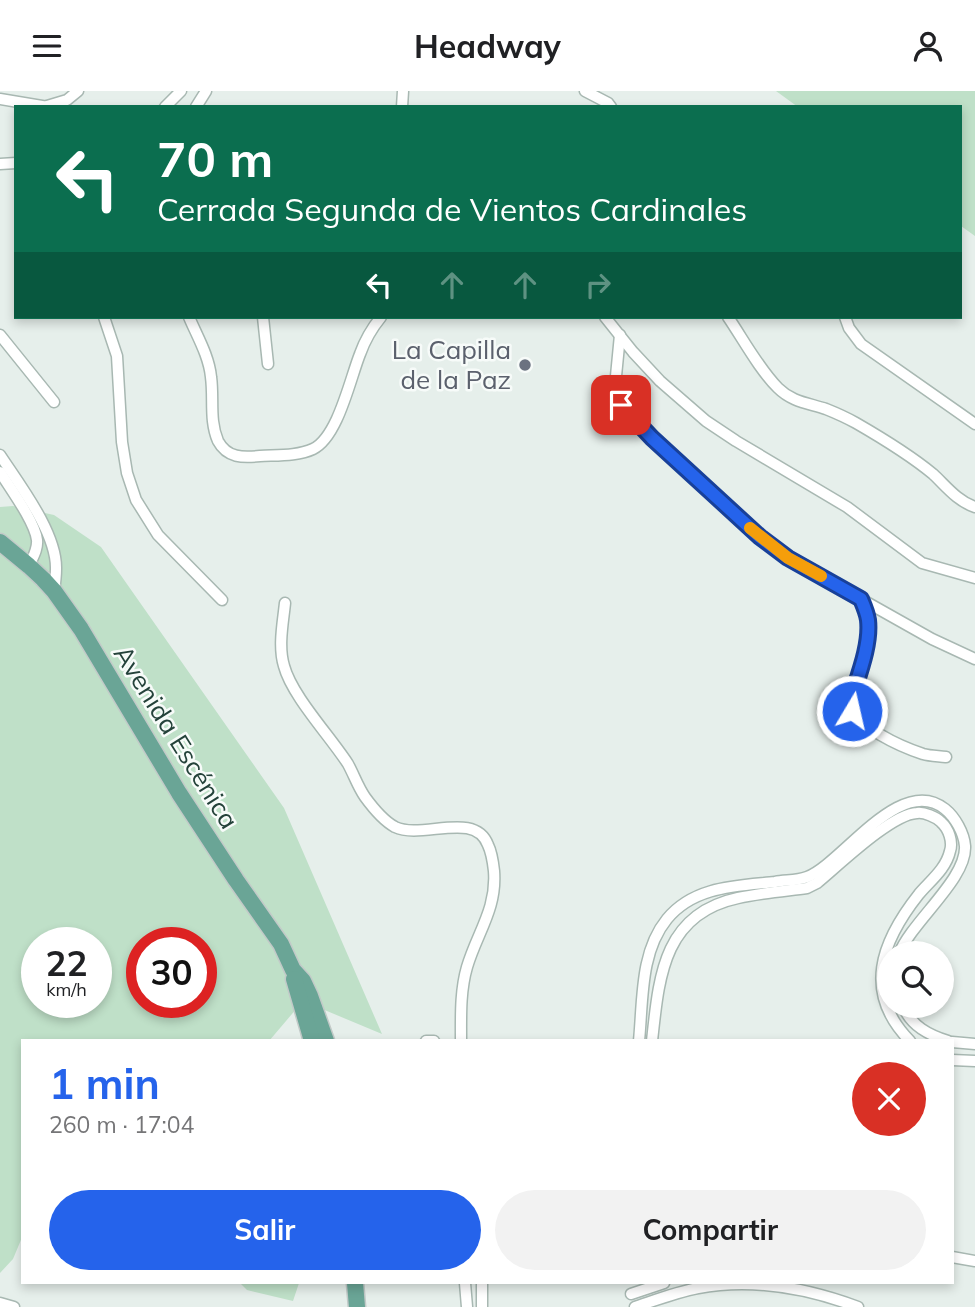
<!DOCTYPE html>
<html lang="es">
<meta charset="utf-8">
<style>
:root{--surface:#fff;--page:#f2f2f2;--text:#202124;--muted:#757577;--accent:#2563eb}
body{margin:0;font-family:Mulish,sans-serif;background:var(--page);color:var(--text);height:100vh;display:flex;flex-direction:column;font-size:26px;white-space:nowrap}
*{box-sizing:border-box;margin:0}
p{font-size:23px;color:var(--muted)}
.icon{flex:none;width:38px;height:38px;fill:none;stroke:currentColor;stroke-width:2;stroke-linecap:round;stroke-linejoin:round}
.map{position:relative;flex:1;overflow:hidden}
.sheet{position:absolute;left:21px;top:948px;width:933px;height:245px;display:flex;flex-direction:column;background:var(--surface);border-radius:0px;box-shadow:0 4px 10px #0003}
.sheet>*{flex:none}
.banner{position:absolute;left:14px;top:14px;width:948px;height:214px;border-radius:0px;box-shadow:0 4px 10px #0003;background:#0b6e4f;color:#fff;overflow:hidden}
.fabs{position:absolute;left:877px;top:850px;display:grid;gap:14px}
.fabs a{display:grid;place-items:center;width:77px;height:77px;border-radius:50%;background:var(--surface);box-shadow:0 4px 10px #0003;font-size:35px}
.speed{position:absolute;left:21px;top:836px;display:flex;gap:14px;font-size:35px;font-weight:700;text-align:center}
.speed>*{display:grid;place-content:center;width:91px;height:91px;border-radius:50%;background:var(--surface);box-shadow:0 4px 10px #0003;line-height:1}
.speed small{font-size:18px;font-weight:400}
.speed .limit{border:10px solid #d22;background:#fff;color:#111}
.pin{position:absolute;display:grid;place-items:center;width:60px;height:60px;color:#fff;margin:-30px;border-radius:14px;box-shadow:0 4px 10px #0006}
.me{position:absolute;width:77px;margin:-38px;rotate:9deg;stroke-linejoin:round;filter:drop-shadow(0 0 5px #0008)}
.turn{display:flex;align-items:center;gap:24px;height:147px;padding:0 28px;font-size:32px}
.turn .icon{width:91px;height:91px;stroke-width:2.5}
.turn b{display:block;font-size:49px;line-height:60px}
.lanes{display:flex;align-items:center;height:66px;padding:0 28px;background:#0003;justify-content:center;gap:35px;direction:ltr}
.lanes .off{opacity:.35}
.round{display:grid;place-items:center;flex:none;width:74px;height:74px;border-radius:37px;background:var(--page)}
.head{display:flex;align-items:center;justify-content:space-between;height:119px;padding:0 28px}
h1{font-size:42px;font-weight:700;line-height:52px;color:var(--accent)}
.action{display:flex;gap:14px;margin-top:auto;padding:14px 28px}
.action a{flex:1;height:80px;border-radius:42px;background:var(--accent);color:#fff;font-size:28px;font-weight:700;line-height:80px;text-align:center}
.action a+a{background:var(--page);color:var(--text)}
header{display:flex;justify-content:space-between;align-items:center;height:91px;padding:0 28px;background:var(--surface);font-size:32px;font-weight:700}
.map>svg:first-child{display:block}
.green{fill:#bfe0c8;fill-rule:evenodd}
.lines{fill:none;stroke-linecap:round;stroke-linejoin:round}
.minor-casing{stroke:#a8b8b2;stroke-width:13}
.primary-casing{stroke:#c2cac8;stroke-width:19}
.minor{stroke:#fff;stroke-width:10}
.primary{stroke:#6aa596;stroke-width:16}
.route-casing{stroke:#184099;stroke-width:18}
.route{stroke:#2563eb;stroke-width:12}
.slow{stroke:#f59e0b;stroke-width:12}
.worship-dot{fill:#6b7280;stroke:#f7fbf9;stroke-width:2.5}
.labels{text-anchor:middle;stroke-width:5;stroke-linejoin:round;paint-order:stroke}
.worship-label{font-size:26px;fill:#5b616d;stroke:#f7fbf9;text-anchor:end}
.street-label{font-size:26px;fill:#24423a;stroke:#f7fbf9}
</style>
<header><svg class="icon" aria-label="menu" viewBox="0 0 24 24"><path d="M4 6h16M4 12h16M4 18h16"/></svg>Headway<svg class="icon" aria-label="person" viewBox="0 0 24 24"><circle cx="12" cy="8" r="4"/><path d="M4 21q1-7 8-7t8 7"/></svg></header>
<div class="map">
<svg width="975" height="1216" viewBox="0 0 975 1216">
<rect width="100%" height="100%" fill="#e6efeb"/>
<!-- green -->
<g class="green">
<path d="M776 0H975V145L961 135V16H798Z"/>
<path d="M13 415 54 424 101 456 284 717 382 943 303 910 269 950H23V1144L13 1168 0 1182V416ZM37 852H96V912H37ZM142 852H201V912H142Z"/>
<path d="M240 1192H299L293 1210 247 1199Z"/>
</g>
<g class="lines">
<defs>
<g id="minor">
<path d="M585 0 608 12 611 16"/>
<path d="M0 8 48 16"/>
<path d="M47 15 67 9 78 0"/>
<path d="M165 16 181 0"/>
<path d="M196 16 206 0"/>
<path d="M402 16 403 0"/>
<path d="M0 73 16 72"/>
<path d="M104 226 117 265 122 351 127 382 136 409 158 444 222 509"/>
<path d="M189 226C197 245 209 265 211 286 214 308 209 329 218 350 227 367 243 367 260 365 277 364 298 365 313 358 338 346 350 288 360 263 365 249 372 237 381 226"/>
<path d="M263 226 268 273"/>
<path d="M605 226 633 261 660 290 706 330 736 350 847 416 922 472 975 487"/>
<path d="M728 226C743 248 759 278 778 297 792 311 808 312 826 318 836 322 847 327 856 332 882 347 910 364 933 383 946 395 957 410 975 416"/>
<path d="M845 226 849 237 861 253 975 333"/>
<path d="M0 244 54 311"/>
<path d="M620 244 616 285 617 304 621 314 652 347 760 446 788 467 932 548 975 568"/>
<path d="M0 364C19 393 57 442 56 478 56 485 55 493 54 500"/>
<path d="M0 381C10 397 35 431 37 449 38 458 33 466 29 475"/>
<path d="M861 507C864 515 867 522 868 529 871 555 857 588 850 612 855 636 902 656 923 663 930 665 938 665 946 666"/>
<path d="M285 512C283 532 278 555 284 575 292 605 330 645 348 673 354 684 358 696 365 706 373 717 384 730 395 736 422 749 475 719 488 754 492 762 493 771 494 780 497 818 477 842 467 876 460 900 461 926 461 950"/>
<path d="M903 915C911 935 929 944 948 950"/>
<path d="M426 950H434"/>
<path d="M639 950C643 909 640 861 667 828 694 795 737 795 775 791 785 789 797 790 807 786 842 773 900 682 945 718 955 726 964 742 965 755 967 788 912 830 899 863"/>
<path d="M652 950C659 886 663 823 738 807 760 802 784 800 807 797L817 792C838 775 891 723 917 722 924 721 936 726 941 731 949 738 953 751 950 760 946 778 930 790 919 803 881 851 862 901 910 950"/>
<path d="M952 951 975 953"/>
<path d="M952 969 975 970"/>
<path d="M952 1166 975 1170"/>
<path d="M465 1192 467 1216"/>
<path d="M631 1203 664 1192"/>
<path d="M0 1212 14 1216"/>
<path d="M482 1216V1192"/>
<path d="M635 1216C656 1209 677 1201 698 1197 752 1187 807 1197 858 1216"/>
</g>
<g id="primary">
<path d="M0 451 29 475 43 488 54 500 81 538 179 702 236 789 281 853 293 879 303 890 310 905 326 950"/>
<path d="M294 888 312 950"/>
<path d="M355 1192 357 1216"/>
</g>
</defs>
<!-- minor casing -->
<use href="#minor" class="minor-casing"/>
<!-- primary casing -->
<use href="#primary" class="primary-casing"/>
<!-- minor -->
<use href="#minor" class="minor"/>
<!-- primary -->
<use href="#primary" class="primary"/>
</g>
<g class="lines">
<defs>
<path id="route" d="M621 314 652 347 760 446 788 467 861 508C864 515 867 522 868 529 871 555 857 588 850 612L852 620"/>
</defs>
<!-- route casing -->
<use href="#route" class="route-casing"/>
<!-- route -->
<use href="#route" class="route"/>
<!-- slow -->
<path class="slow" d="M750 437 788 467 821 485"/>
</g>
<!-- markers -->
<circle class="worship-dot" cx="525" cy="274" r="7"/>
<g class="labels">
<!-- worship labels -->
<g class="worship-label">
<text x="511" y="268">La Capilla<tspan x="511" dy="30">de la Paz</tspan></text>
</g>
<!-- street labels -->
<g class="street-label">
<text transform="translate(176 646) rotate(58)" y="9">Avenida Escénica</text>
</g>
</g>
</svg>
<div class="fabs">
<a><svg class="icon" aria-label="search" viewBox="0 0 24 24"><circle cx="10" cy="10" r="6"/><path d="M15 15l6 6"/></svg></a>
</div>
<div class="speed"><div>22<small>km/h</small></div><div class="limit">30</div></div>
<div class="pin" style="left:621px;top:314px;background:#d93025"><svg class="icon" aria-label="arrive" viewBox="0 0 24 24"><path d="M6 21V4h12l-3 4 3 4H6"/></svg></div>
<svg class="me" style="left:852px;top:620px" viewBox="-20 -20 40 40"><circle r="17" fill="#2563eb" stroke="#fff" stroke-width="3"/><path d="M0-11L8 9 0 5-8 9z" fill="#fff"/></svg>
<div class="banner">
<div class="turn"><svg class="icon" aria-label="left" viewBox="0 0 24 24"><path d="M17 20v-9H6M10 6l-5 5 5 5"/></svg><div><b>70 m</b>Cerrada Segunda de Vientos Cardinales</div></div>
<div class="lanes"><svg class="icon" aria-label="left" viewBox="0 0 24 24"><path d="M17 20v-9H6M10 6l-5 5 5 5"/></svg><svg class="icon off" aria-label="ahead" viewBox="0 0 24 24"><path d="M12 20V5M6 11l6-6 6 6"/></svg><svg class="icon off" aria-label="ahead" viewBox="0 0 24 24"><path d="M12 20V5M6 11l6-6 6 6"/></svg><svg class="icon off" aria-label="right" viewBox="0 0 24 24"><path d="M7 20v-9h11M14 6l5 5-5 5"/></svg></div>
</div>
<section class="sheet">
<div class="head"><div><h1>1 min</h1><p>260 m · 17:04</p></div><a class="round" style="background:#d93025;color:#fff"><svg class="icon" aria-label="close" viewBox="0 0 24 24"><path d="M6 6l12 12M18 6L6 18"/></svg></a></div>
<div class="action"><a>Salir</a><a>Compartir</a></div>
</section>
</div>
